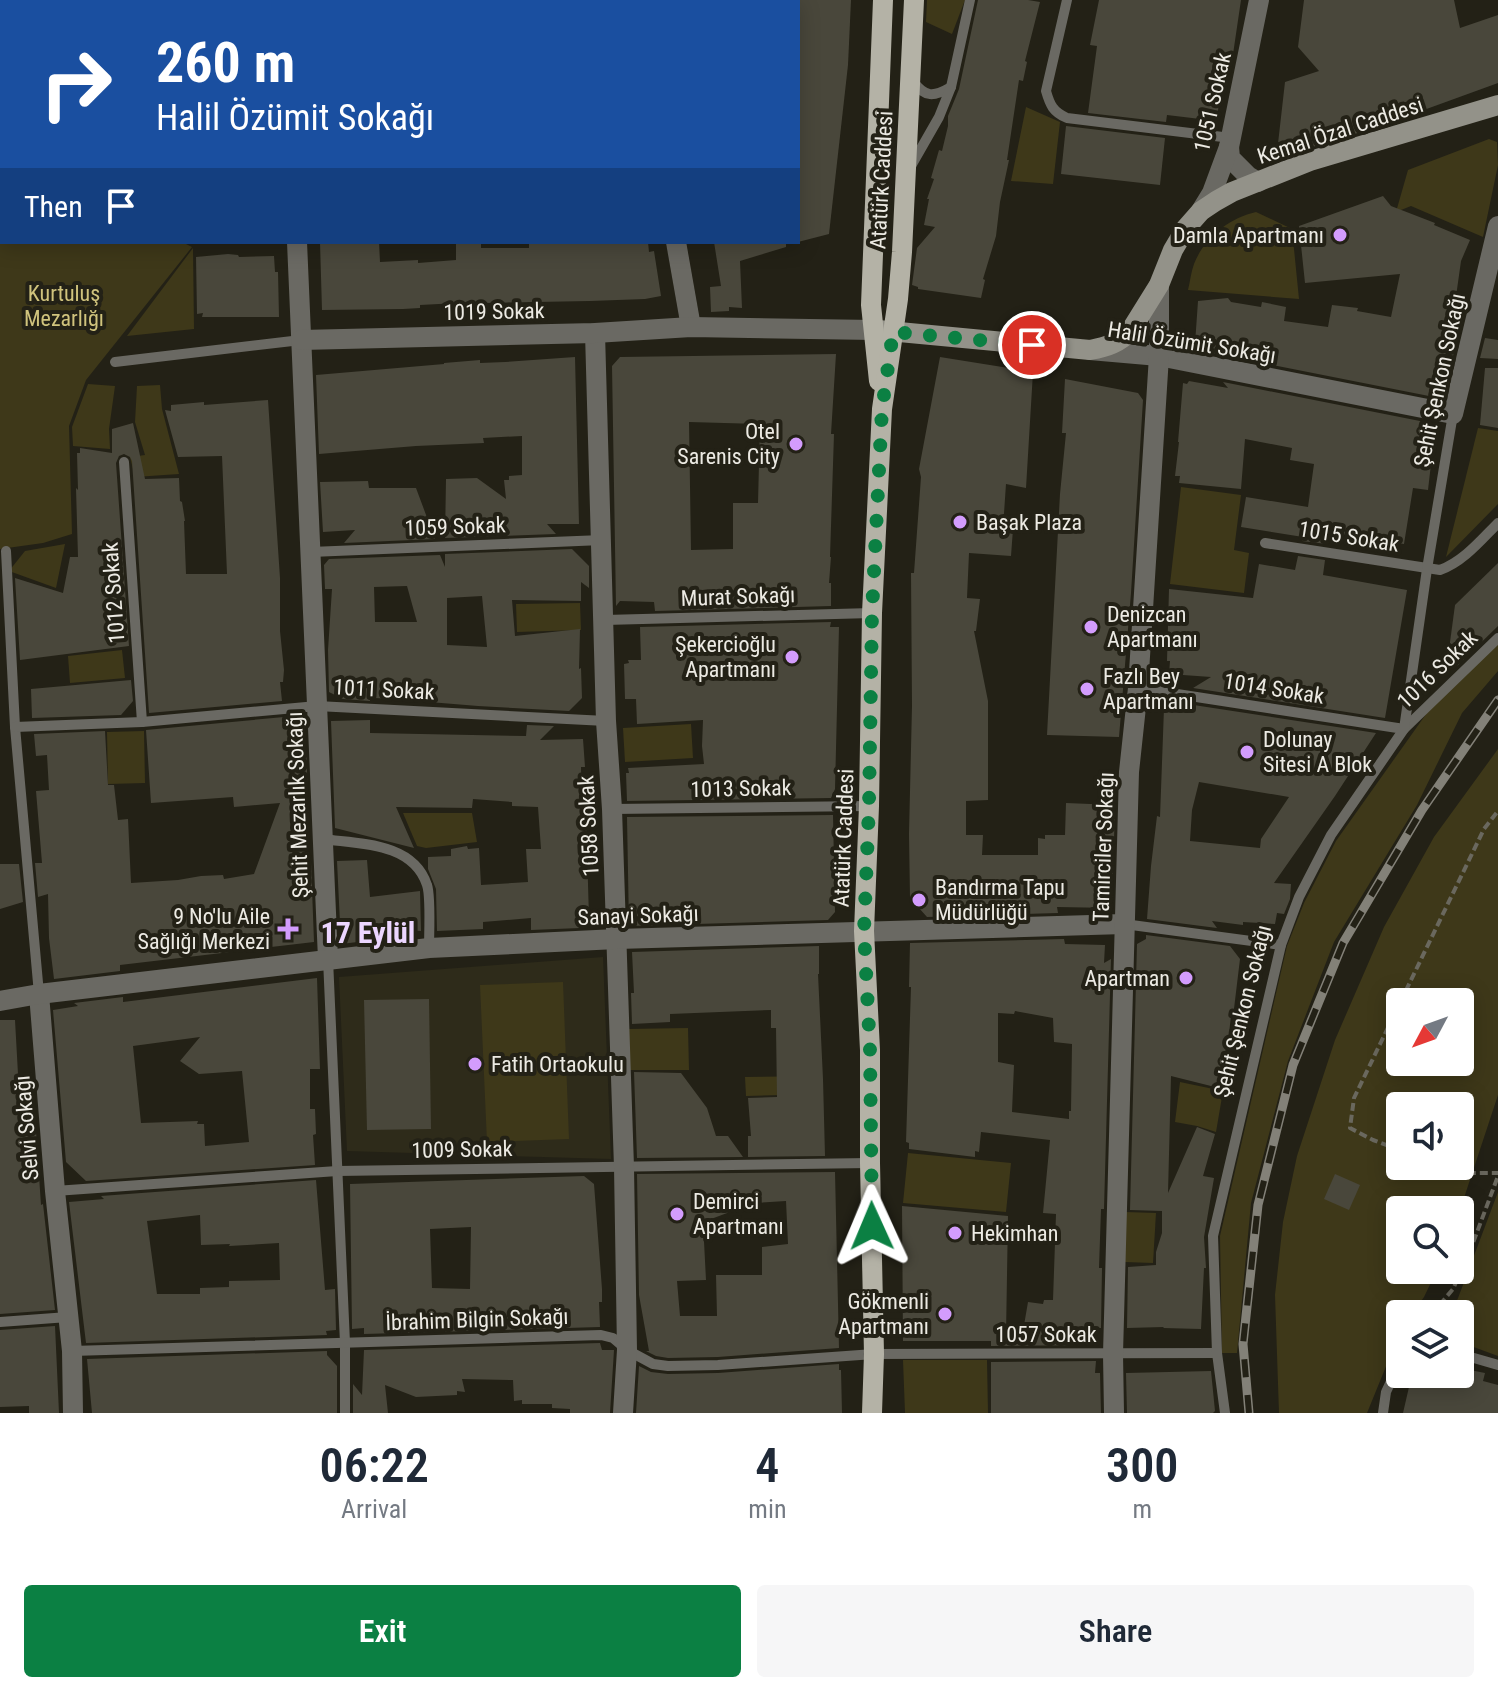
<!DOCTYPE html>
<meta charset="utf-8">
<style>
:root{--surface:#fff;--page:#f6f6f7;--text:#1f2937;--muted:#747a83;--accent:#0b8043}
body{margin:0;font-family:"Roboto Condensed",sans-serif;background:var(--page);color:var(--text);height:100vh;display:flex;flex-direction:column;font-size:30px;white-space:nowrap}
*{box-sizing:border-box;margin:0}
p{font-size:26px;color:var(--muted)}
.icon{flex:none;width:44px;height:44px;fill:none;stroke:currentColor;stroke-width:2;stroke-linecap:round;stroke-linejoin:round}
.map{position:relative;height:1413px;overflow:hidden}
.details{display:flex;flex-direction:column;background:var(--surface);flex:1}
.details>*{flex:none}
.banner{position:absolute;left:0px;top:0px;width:800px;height:244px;box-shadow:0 4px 20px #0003;background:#1a4fa0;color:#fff;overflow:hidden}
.needle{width:52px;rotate:229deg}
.controls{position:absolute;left:1386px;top:988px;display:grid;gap:16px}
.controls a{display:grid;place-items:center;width:88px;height:88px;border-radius:8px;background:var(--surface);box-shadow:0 4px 20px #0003;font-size:40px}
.pin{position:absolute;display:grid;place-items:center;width:68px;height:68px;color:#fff;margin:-34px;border:4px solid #fff;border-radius:50%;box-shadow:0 2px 8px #0007}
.me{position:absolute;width:88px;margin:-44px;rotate:359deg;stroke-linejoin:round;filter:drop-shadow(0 0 6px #0008)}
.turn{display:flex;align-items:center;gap:28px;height:168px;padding:0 24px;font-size:36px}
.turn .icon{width:104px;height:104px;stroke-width:2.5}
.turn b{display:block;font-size:56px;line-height:68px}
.then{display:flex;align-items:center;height:76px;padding:0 24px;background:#0003;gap:16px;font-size:30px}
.eta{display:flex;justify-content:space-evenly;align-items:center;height:136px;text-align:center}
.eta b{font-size:48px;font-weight:600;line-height:56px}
.cta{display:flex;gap:16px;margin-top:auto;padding:16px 24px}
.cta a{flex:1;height:92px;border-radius:8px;background:var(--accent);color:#fff;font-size:32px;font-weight:600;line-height:92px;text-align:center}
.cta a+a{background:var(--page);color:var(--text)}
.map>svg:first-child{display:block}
.built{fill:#2e2b1a}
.green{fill:#3e3819;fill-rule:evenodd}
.building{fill:#49473b;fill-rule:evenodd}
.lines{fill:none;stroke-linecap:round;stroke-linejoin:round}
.path{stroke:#6a685e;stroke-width:4;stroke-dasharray:8 4;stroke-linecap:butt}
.service{stroke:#6a6963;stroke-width:10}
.minor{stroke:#6a6963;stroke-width:20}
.secondary{stroke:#939289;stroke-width:20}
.primary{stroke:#b4b2a6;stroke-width:20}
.rail-casing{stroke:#838178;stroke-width:9}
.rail{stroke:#232116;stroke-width:6;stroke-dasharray:18;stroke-linecap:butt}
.route{stroke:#0b8043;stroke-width:14;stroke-dasharray:0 25.2}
.poi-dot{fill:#d39cfd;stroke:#232116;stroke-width:3}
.labels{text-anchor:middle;stroke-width:8;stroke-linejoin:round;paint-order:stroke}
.street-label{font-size:22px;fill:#eceae3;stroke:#232116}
.poi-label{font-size:22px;fill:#eceae3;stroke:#232116;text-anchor:start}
.park-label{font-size:22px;fill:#d0c37d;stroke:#232116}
.district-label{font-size:30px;font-weight:bold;fill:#ecd6ff;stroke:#232116}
</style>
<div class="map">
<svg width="1498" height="1413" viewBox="0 0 1498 1413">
<rect width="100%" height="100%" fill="#232116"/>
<!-- built -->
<path class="built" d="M603 957 611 1159 347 1151 339 977Z"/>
<!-- green -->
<g class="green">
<path d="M927 0H965L952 34 926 22Z"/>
<path d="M1026 107 1060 122 1053 184 1011 181Z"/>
<path d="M1489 139 1497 142 1498 165 1483 237 1411 206 1396 212 1408 170Z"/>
<path d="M2 142V242H182L192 247 86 380 69 426 72 534 43 543 0 549V149Z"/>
<path d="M1256 212 1292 229 1299 299 1188 290C1190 282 1191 272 1194 264 1204 238 1229 218 1256 212Z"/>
<path d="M193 248 194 329 127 336Z"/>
<path d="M88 384 115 386 109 429 110 449 73 446 72 427Z"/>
<path d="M160 385 162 409 179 474 135 477 130 457 145 455 135 422 137 386Z"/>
<path d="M1478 428 1498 431V504L1446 557Z"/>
<path d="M1181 487 1241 495 1234 550 1249 553 1244 593 1170 584Z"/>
<path d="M65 544 56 588 9 571 25 551Z"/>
<path d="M580 603 581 630 517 632 516 604Z"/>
<path d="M1498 636V671L1462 713 1417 805 1334 942 1288 1061 1251 1203 1237 1353H1222L1220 1236 1287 946 1304 903 1336 841 1429 710Z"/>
<path d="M122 650 125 678 70 683 68 656Z"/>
<path d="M691 724 693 758 625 762 623 728Z"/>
<path d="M144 731 145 783 108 784 107 732Z"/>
<path d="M1498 749V1095L1460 1210H1400V1270H1437L1424 1297 1412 1314H1400V1332L1367 1413H1279L1275 1295 1283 1222 1297 1156 1335 1040 1384 927 1434 837ZM1400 1002H1460V1062H1400ZM1400 1106H1460V1166H1400Z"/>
<path d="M403 813H472L477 842 426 848 417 846Z"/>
<path d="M563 982 569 1139 487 1142 480 985Z"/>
<path d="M688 1028 689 1070H628V1029Z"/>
<path d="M820 1076V1094L746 1096 745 1077Z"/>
<path d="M1180 1082 1223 1091 1216 1132 1197 1126 1175 1122Z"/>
<path d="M908 1153 1011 1163 1006 1212 903 1203Z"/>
<path d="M1498 1192V1356L1460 1342V1314H1452Z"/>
<path d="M1125 1212 1156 1213 1153 1263 1125 1262Z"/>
<path d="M903 1360H987L988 1413H905Z"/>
</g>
<!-- building -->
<g class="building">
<path d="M798 0H851L848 65 829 234 798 242Z"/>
<path d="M978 0H1028L1040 2 1025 61 1027 62 1023 81 1019 80 1007 160H1009L1000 202 996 236 983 279 985 280 981 298 918 289V287L912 285 917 248 935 227 924 225 929 199H927L934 179 931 178 939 150 942 151 948 126V116L959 89Z"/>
<path d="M1099 0H1241L1232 61H1223L1217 121 1167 115 1166 122 1088 113 1097 46 1090 45Z"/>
<path d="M1304 0H1454L1460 28 1498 15V83L1377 127 1306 149 1276 161 1285 82 1319 71 1298 47Z"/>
<path d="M1066 126 1165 138 1160 185 1061 174Z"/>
<path d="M1383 196 1391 206 1435 223 1434 225 1470 240 1461 261 1451 332 1459 333 1453 356H1446L1439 398 1196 350 1195 344 1198 301 1228 298 1231 302 1261 307 1262 302 1286 307 1284 321 1328 327 1332 305 1358 308 1357 311 1391 317 1400 274 1305 283 1299 226Z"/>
<path d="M320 242H379L380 262 418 260V263L456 260V242H481V248H529V242H648L649 252 654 251 661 296 645 299 590 301 484 303 483 307 458 308V303L420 305V308L403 309 322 310Z"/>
<path d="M714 242H786V247L740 261 742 308 729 307V311L711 312 710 287 721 286Z"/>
<path d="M228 254 238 255 239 257 274 256 275 272H278L279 317H202L203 313 197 314 196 257Z"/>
<path d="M1485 338 1498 340V359L1480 358Z"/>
<path d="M836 354 831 434H834L830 557H831L829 583H831V606L655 611 654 602 620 601 616 606 612 366 620 357ZM689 422 760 424 758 503H733V549L691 550Z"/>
<path d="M575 357 579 524H547L556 534 445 538 446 479 477 478 506 499 504 480H509V476L522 475V436L483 438 484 443 416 446 319 454 316 375 444 364V363L480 360V363L505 362Z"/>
<path d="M940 357 1033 372 1026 488 1006 484 1003 528 1013 529 1011 556 969 553 967 598 980 599 976 631H974L988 701V800L966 801V835H983L982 855H1038V838L1045 839V835H1065L1066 803 1115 805 1112 908 1057 907 1058 913 927 917 910 898 909 834 912 706 911 573H914L921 477 919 469Z"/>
<path d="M1485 368H1498V428L1480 425Z"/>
<path d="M1065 379 1138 393 1143 400 1131 593 1119 737 1047 735 1060 494 1066 433H1062Z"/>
<path d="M1189 381 1228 388 1223 382 1430 423 1435 431 1429 464H1431L1428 490 1413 488 1404 544 1329 532 1327 544 1302 541 1303 537 1241 527 1246 497 1308 507 1314 464 1290 460 1292 448 1245 439 1241 489 1179 483 1180 476H1175L1179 442H1178L1183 383 1187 384Z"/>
<path d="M268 400 280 578V631L284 670 283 682H280L282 701 149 713 132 461 130 457 124 454 119 456 116 463 129 646 20 660 15 578 63 593 70 557H78L76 488 78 490 77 453H80V448L112 453V429L133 423 145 479 179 478 180 501 182 502 185 521H184L186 574H227L222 456 178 457 165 410 171 411V405L204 402V405Z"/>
<path d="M368 481 369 488H416L435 539 344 543 355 530 323 532 320 482Z"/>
<path d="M572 549 589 566V588L581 582V601L512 600 515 636 580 629 579 669 581 668 582 698 569 711 478 706 417 701V699L370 698V701L343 699 329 692 328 650 332 589H325L324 565 329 559 440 555 445 567V554ZM407 586 417 622H375L374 587ZM482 596 487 647 447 645V598Z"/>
<path d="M1298 556 1325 560 1323 575 1407 590 1385 718 1193 688 1211 677 1169 674 1170 661H1167L1169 589 1253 598 1259 564 1295 570Z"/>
<path d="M1498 563V626L1457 666 1448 657 1455 605Z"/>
<path d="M831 622 830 627H839L835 789 831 798 627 801 626 773H629L628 768 704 764 702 746 703 720 637 724 636 699H625L624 664 629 663 628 660H641L640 627Z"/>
<path d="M131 680 133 701 121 715 32 718 31 689Z"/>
<path d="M1174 702 1376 733 1335 796 1274 883 1291 884 1290 899 1284 914 1277 913 1275 924 1243 922V925L1212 921 1217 928 1147 919 1151 866 1157 816 1160 817 1164 708ZM1199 782 1289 797 1261 839 1260 848 1190 841 1192 810Z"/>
<path d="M284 717V722L305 721 309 821 303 819 306 863 311 862 314 942 120 965V971L54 979 49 938 48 894 38 897 35 863H42L36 791 49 790 47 755 36 756 34 734 105 731 108 785H114L118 820 128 819 131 883 178 880 201 876 223 875 224 879 254 874 280 803 234 807 233 797 151 803 146 730Z"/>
<path d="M370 720V733L526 736 527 725 554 726 540 740 583 739 585 767H581L582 817H586L589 918 580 928 531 930V918L483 922V929L437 931 436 889 428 869V857L451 856V849L467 846 468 849 479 848 481 885 528 882 526 849H541L538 807 512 806V802L473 799 472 808 396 807 414 848 335 828 331 721Z"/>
<path d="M833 815 835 912 828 920 629 926 627 817Z"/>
<path d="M367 860 370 897 420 891 421 931 406 930 407 936 341 944 337 861Z"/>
<path d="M0 864H19L23 902 0 909Z"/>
<path d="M1146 935 1230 946 1240 959 1233 1017 1231 1016 1226 1060 1230 1062 1223 1089 1171 1076 1168 1193 1197 1127 1215 1134 1203 1176 1214 1178 1204 1237 1206 1268H1204L1201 1329 1163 1328 1164 1327 1127 1328 1128 1267 1156 1265V1252L1162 1233V1211L1130 1210 1137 944 1146 939Z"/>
<path d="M1064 939 1065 944 1105 945 1104 963 1111 959 1104 1209H1101L1099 1268H1102L1101 1328H1097L1096 1345 991 1346V1341H903L902 1206 1008 1216 1006 1335 1022 1337 1028 1302 1043 1304 1044 1300H1053L1056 1214 1043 1213 1050 1140 981 1132 979 1152 975 1151V1157L909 1149V1143L906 1142 911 987H909L910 943ZM1015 1011 1053 1018 1054 1042 1072 1044 1071 1111H1069V1119L1012 1112 1014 1065 998 1062V1013L1014 1014Z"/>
<path d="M819 946V974H818L823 1079 825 1156 748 1157V1136H751L748 1098 777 1097 776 1028H771V1010L670 1014V1022L632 1024 631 993H634L632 952Z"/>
<path d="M317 978 320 1069H310V1109H315L316 1134 313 1135 315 1165 86 1181 66 1162 53 1010 78 1006 74 1003 123 997V1002ZM200 1037 180 1061 199 1074 242 1071 249 1142 205 1146 204 1124H197L198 1121 141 1123 133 1046Z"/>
<path d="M429 999 431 1129 367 1130 364 1000Z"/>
<path d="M0 1020H15L18 1074 32 1073 41 1205 43 1204 55 1310 0 1314Z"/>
<path d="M634 1072 681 1073 707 1108 716 1136H728L743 1157 637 1158Z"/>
<path d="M835 1172 839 1348 718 1357 668 1358 656 1356 646 1351H649L639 1295 637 1174ZM786 1201 788 1244 762 1247V1275H716L717 1316H680L677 1281 706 1280 703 1222 754 1203Z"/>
<path d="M1335 1174 1360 1185 1349 1210 1324 1199Z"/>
<path d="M584 1176 594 1184 602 1289V1302H599L600 1327 364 1334V1328L352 1329 350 1184ZM471 1227 470 1289 432 1288 430 1229Z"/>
<path d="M316 1180 325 1290 335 1289 336 1330 326 1331 327 1335 86 1343 69 1202 104 1199 101 1196ZM200 1215 201 1245 230 1244 229 1246 279 1243 280 1280 229 1281V1287L200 1288V1294H157L147 1221Z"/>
<path d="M55 1326 59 1413H29V1406L0 1407V1330Z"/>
<path d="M600 1343 602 1350H614L610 1413H570V1409L552 1408V1404H522V1400L514 1401 513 1380 462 1379 465 1392 457 1391V1395L416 1397 385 1385 388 1413H353V1384L362 1395 364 1350Z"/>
<path d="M327 1351V1355L337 1366V1413H92L87 1359Z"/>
<path d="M1096 1361 1095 1373H1100L1101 1413H991V1362Z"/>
<path d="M839 1364V1370H841L842 1413H636L639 1366 651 1372 668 1374 718 1373Z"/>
<path d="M1460 1368 1485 1373 1483 1381 1498 1385V1413H1403L1412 1374H1460Z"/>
<path d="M1211 1371 1215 1411 1213 1413H1127L1126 1373Z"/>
</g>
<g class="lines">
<!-- path -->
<g class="path">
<path d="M1400 1150 1373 1140 1350 1128 1354 1098 1484 829 1498 811"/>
<path d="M1445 1166 1465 1173H1498"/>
<path d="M1432 1314 1453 1289 1470 1251 1498 1176"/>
</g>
<!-- service -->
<g class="service">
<path d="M207 0V2"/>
<path d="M428 0 429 2"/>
<path d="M1067 0 1046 91C1050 105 1053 112 1067 118L1231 138"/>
<path d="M913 81C925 98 934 97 951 87"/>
<path d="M911 166 939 117 951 87 970 0"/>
<path d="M115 362 301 340"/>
<path d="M124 462 142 722"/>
<path d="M1265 543 1440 570C1463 562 1481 540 1498 523"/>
<path d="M6 551 15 727 39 994"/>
<path d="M311 552 602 540"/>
<path d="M605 620 872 613"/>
<path d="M1138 688 1404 729 1498 638"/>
<path d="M15 727 142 722 317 706 606 721"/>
<path d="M612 809 869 806"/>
<path d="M323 839C359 844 413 842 427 885 431 896 429 934 429 948"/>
<path d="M1124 924 1281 945"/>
<path d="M328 959 345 1343V1413"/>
<path d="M55 1191 337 1171 870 1163"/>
<path d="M0 1322 68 1317"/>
<path d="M72 1351 601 1335 613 1338 627 1350 653 1364 668 1366 718 1365 874 1354 1217 1353"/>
<path d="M1460 1354 1498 1365"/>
<path d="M1225 1413 1217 1353 1213 1236 1281 945 1299 897 1331 835 1404 729 1427 569 1453 414"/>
<path d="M1383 1413 1386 1392 1400 1362"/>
</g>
<!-- minor -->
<g class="minor">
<path d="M638 0V2"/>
<path d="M0 120H2"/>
<path d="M1229 147 1230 158 1248 176 1258 182"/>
<path d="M1201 211 1212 193 1229 147 1259 0"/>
<path d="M297 242 328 959"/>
<path d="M676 242 691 327"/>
<path d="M595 333 606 721 612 809 624 1167 627 1350 623 1413"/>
<path d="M301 340 595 333 691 327 874 330"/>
<path d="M1090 350 1159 356 1453 414 1498 226"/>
<path d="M39 994 55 1191 72 1351 73 1413"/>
<path d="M0 1001 39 994 429 948 617 939 1124 924"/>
<path d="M1114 1413 1113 1354 1129 772 1138 688 1159 356V285"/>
</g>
<!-- secondary -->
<path class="secondary" d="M878 330 1090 350C1106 347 1120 343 1131 330L1159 285 1173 250 1186 228 1201 211 1216 201 1232 192 1310 161 1498 105"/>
<!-- primary -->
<g class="primary">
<path d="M879 381 871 305 883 0"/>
<path d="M872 1413 874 1354 870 1163V1050L864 931 869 806 872 613 882 409 898 299 902 252 914 0"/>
</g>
<defs>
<path id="rail" d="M1249 1413 1243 1344 1258 1205 1293 1065 1343 943 1422 810 1498 700"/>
</defs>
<!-- rail casing -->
<use href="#rail" class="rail-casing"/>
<!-- rail -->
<use href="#rail" class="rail"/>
</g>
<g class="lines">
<!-- route -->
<path class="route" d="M872 1226 870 1050 864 931 869 806 872 613 882 409 893 332 1032 345"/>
</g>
<!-- markers -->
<g class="poi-dot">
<circle cx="1340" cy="235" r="8"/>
<circle cx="796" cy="444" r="8"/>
<circle cx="960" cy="522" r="8"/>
<circle cx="1091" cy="627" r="8"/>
<circle cx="792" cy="657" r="8"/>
<circle cx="1087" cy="689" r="8"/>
<circle cx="1247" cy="752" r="8"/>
<circle cx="919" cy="900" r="8"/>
<path d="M284 917h8v8h8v8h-8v8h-8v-8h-8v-8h8z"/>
<circle cx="1186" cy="978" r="8"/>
<circle cx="475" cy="1064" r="8"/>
<circle cx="677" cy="1214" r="8"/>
<circle cx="955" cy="1233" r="8"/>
<circle cx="945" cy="1314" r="8"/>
</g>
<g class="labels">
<!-- street labels -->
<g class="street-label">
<text transform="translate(1212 102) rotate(-77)" y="8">1051 Sokak</text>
<text transform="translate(1340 130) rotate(-18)" y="8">Kemal Özal Caddesi</text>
<text transform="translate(881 180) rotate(-87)" y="8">Atatürk Caddesi</text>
<text transform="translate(494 311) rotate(-1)" y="8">1019 Sokak</text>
<text transform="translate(1192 342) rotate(9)" y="8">Halil Özümit Sokağı</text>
<text transform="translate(1439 380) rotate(-78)" y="8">Şehit Şenkon Sokağı</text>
<text transform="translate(455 526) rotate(-2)" y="8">1059 Sokak</text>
<text transform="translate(1349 536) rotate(9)" y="8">1015 Sokak</text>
<text transform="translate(113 593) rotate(-94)" y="8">1012 Sokak</text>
<text transform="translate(738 596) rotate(-2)" y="8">Murat Sokağı</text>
<text transform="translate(1437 669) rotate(-44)" y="8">1016 Sokak</text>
<text transform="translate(1274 688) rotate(9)" y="8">1014 Sokak</text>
<text transform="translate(384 689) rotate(3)" y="8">1011 Sokak</text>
<text transform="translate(741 788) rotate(-1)" y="8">1013 Sokak</text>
<text transform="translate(297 805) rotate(-92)" y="8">Şehit Mezarlık Sokağı</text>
<text transform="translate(588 826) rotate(-93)" y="8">1058 Sokak</text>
<text transform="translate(843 838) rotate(-88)" y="8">Atatürk Caddesi</text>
<text transform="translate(1103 847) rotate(-88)" y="8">Tamirciler Sokağı</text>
<text transform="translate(638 915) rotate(-2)" y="8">Sanayi Sokağı</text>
<text transform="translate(1242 1011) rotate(-76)" y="8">Şehit Şenkon Sokağı</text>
<text transform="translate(26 1128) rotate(-95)" y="8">Selvi Sokağı</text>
<text transform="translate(462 1149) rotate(-1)" y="8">1009 Sokak</text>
<text transform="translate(477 1319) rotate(-2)" y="8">İbrahim Bilgin Sokağı</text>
<text x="1046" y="1342">1057 Sokak</text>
</g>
<!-- poi labels -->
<g class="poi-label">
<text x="1324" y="243" text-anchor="end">Damla Apartmanı</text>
<text x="780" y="439" text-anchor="end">Otel<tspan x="780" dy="25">Sarenis City</tspan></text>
<text x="976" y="530">Başak Plaza</text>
<text x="1107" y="622">Denizcan<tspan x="1107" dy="25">Apartmanı</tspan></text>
<text x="776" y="652" text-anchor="end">Şekercioğlu<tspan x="776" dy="25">Apartmanı</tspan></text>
<text x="1103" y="684">Fazlı Bey<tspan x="1103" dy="25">Apartmanı</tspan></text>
<text x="1263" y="747">Dolunay<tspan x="1263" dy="25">Sitesi A Blok</tspan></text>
<text x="935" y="895">Bandırma Tapu<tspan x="935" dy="25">Müdürlüğü</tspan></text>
<text x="270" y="924" text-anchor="end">9 No'lu Aile<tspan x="270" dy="25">Sağlığı Merkezi</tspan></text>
<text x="1170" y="986" text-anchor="end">Apartman</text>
<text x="491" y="1072">Fatih Ortaokulu</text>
<text x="693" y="1209">Demirci<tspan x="693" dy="25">Apartmanı</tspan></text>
<text x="971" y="1241">Hekimhan</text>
<text x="929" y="1309" text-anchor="end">Gökmenli<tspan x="929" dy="25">Apartmanı</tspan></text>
</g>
<!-- park labels -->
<g class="park-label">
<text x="64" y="301">Kurtuluş<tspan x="64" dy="25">Mezarlığı</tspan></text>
</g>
<!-- district labels -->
<g class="district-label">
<text x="368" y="943">17 Eylül</text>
</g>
</g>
</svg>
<div class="controls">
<a><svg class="needle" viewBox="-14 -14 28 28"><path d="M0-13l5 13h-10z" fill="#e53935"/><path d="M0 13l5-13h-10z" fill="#747a83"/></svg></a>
<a><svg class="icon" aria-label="sound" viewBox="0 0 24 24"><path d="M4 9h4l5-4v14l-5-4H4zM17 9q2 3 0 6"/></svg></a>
<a><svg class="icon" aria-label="search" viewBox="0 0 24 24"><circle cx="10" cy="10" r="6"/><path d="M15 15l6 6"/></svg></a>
<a><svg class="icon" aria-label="layers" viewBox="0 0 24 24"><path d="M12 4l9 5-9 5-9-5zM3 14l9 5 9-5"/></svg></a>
</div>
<div class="pin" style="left:1032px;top:345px;background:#d93025"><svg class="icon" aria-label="arrive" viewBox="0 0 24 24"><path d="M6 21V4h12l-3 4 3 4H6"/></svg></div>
<svg class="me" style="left:872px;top:1226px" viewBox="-20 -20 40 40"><path d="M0-17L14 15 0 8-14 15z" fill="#0b8043" stroke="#fff" stroke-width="4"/></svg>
<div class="banner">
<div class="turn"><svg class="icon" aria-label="right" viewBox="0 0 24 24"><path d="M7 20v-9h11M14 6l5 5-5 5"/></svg><div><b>260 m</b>Halil Özümit Sokağı</div></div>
<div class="then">Then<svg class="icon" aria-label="arrive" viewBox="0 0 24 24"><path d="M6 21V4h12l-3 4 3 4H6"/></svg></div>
</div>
</div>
<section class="details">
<div class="eta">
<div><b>06:22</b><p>Arrival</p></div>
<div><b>4</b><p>min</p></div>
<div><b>300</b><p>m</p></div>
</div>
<div class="cta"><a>Exit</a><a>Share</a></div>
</section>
